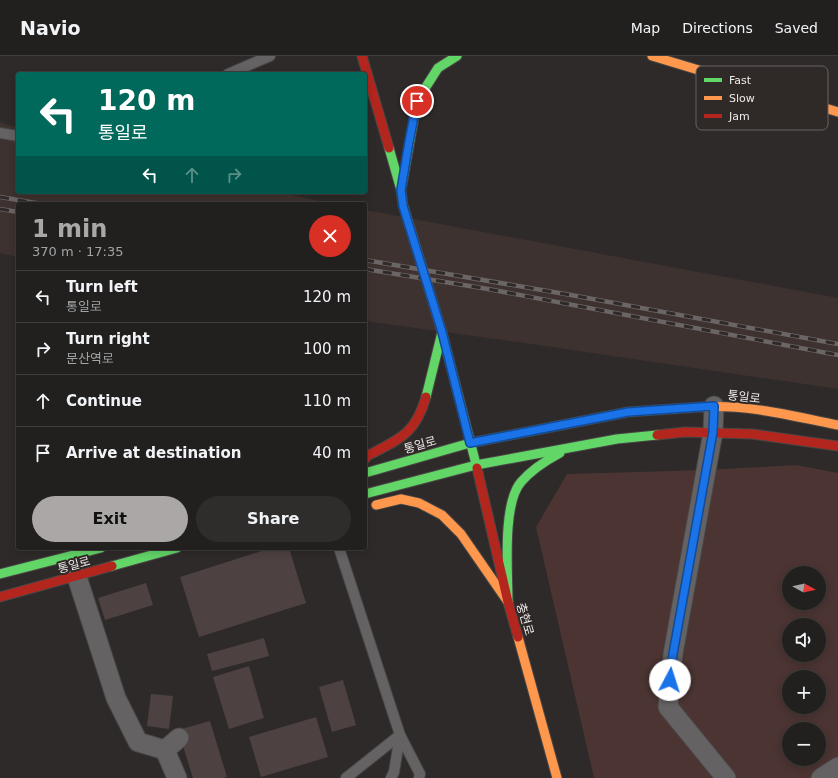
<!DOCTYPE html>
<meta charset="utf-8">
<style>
:root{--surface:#22201f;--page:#2e2d2c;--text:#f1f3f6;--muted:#a2a3a4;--line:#3f3e3d;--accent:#aba7a6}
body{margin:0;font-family:"DejaVu Sans","Noto Sans KR",sans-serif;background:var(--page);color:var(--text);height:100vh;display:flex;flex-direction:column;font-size:15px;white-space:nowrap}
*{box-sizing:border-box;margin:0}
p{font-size:13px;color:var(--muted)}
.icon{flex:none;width:22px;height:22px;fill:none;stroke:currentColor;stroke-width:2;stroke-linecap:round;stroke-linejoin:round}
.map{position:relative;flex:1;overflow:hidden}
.sheet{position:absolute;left:16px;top:146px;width:351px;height:348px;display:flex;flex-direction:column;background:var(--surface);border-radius:4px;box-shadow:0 2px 10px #0003,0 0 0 1px var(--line)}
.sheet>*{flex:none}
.guide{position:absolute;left:16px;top:16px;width:351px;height:122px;border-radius:4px;box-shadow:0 2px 10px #0003,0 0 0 1px var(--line);background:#00695c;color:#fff;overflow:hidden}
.needle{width:26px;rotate:98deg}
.buttons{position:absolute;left:782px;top:510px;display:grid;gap:8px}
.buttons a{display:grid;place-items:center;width:44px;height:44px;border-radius:50%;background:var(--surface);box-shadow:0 2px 10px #0003,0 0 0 1px var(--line);font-size:20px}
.pin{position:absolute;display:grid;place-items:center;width:34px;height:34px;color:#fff;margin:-17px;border:2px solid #fff;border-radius:50%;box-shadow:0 1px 4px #0007}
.me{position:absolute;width:44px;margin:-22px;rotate:5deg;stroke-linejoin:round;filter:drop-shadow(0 0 3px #0008)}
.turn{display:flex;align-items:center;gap:14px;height:84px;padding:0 16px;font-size:18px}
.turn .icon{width:52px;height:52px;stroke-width:2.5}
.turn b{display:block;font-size:28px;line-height:34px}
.lanes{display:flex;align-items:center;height:38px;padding:0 16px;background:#0003;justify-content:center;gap:20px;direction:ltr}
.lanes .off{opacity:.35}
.round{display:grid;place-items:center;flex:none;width:42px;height:42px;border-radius:21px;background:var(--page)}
.head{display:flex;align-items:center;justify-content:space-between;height:68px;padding:0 16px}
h1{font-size:24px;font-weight:600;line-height:30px;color:var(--accent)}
.action{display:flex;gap:8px;margin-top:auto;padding:8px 16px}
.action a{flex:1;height:46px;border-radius:24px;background:var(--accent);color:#111;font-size:16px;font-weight:600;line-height:46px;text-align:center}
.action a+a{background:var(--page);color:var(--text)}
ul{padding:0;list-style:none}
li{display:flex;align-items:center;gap:12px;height:52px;padding:0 16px;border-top:1px solid var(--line)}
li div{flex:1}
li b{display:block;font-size:15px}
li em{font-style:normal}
header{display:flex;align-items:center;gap:24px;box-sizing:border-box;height:56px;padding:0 20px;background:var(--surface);border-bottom:1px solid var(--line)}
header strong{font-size:19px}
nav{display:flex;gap:22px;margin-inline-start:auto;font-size:14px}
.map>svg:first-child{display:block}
.built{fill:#3e3230}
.green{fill:#4b3432;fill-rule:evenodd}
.building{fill:#4d4241}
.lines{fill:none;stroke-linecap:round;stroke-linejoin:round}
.lane-casing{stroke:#494646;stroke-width:12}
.street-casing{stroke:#494646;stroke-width:21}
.fast-casing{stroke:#494646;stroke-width:11}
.slow-casing{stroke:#494646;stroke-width:11}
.jam-casing{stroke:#494646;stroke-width:11}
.lane{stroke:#646262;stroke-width:10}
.street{stroke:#646262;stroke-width:19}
.fast{stroke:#63d668;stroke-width:9}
.slow{stroke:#ff974d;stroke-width:9}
.jam{stroke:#b3261e;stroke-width:9}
.rail-casing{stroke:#6a6665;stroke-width:4.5}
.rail{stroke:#2f2928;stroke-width:3;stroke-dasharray:9;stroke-linecap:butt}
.route-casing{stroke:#114b97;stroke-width:10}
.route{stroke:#1a73e8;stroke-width:7}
.labels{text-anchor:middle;stroke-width:4;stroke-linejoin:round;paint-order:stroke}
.street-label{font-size:12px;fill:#efebea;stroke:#2f2928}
.key{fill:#2f2928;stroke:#696362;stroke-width:1}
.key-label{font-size:11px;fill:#efebea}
</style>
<header>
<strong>Navio</strong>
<nav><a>Map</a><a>Directions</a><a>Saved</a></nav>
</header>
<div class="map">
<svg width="838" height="722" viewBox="0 0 838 722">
<rect width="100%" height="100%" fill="#2e2a29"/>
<!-- built -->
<g class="built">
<path d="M0 66 18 72V136H277L334 148H18V201L0 197Z"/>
<path d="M365 154 838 242V333L518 286 365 265Z"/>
</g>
<!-- green -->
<path class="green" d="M796 409 838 417V722H594L536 471 567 418 706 414ZM789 517H819V547H789ZM789 569H819V599H789ZM789 621H819V651H789ZM789 673H819V703H789Z"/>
<!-- building -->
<g class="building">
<path d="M271 492H289L306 547 199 581 180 521Z"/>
<path d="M146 527 153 549 105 564 98 542Z"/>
<path d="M264 582 269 600 212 615 207 598Z"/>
<path d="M249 610 264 662 229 673 213 621Z"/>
<path d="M343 624 356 669 332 676 319 631Z"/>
<path d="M151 638 173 640 169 673 147 670Z"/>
<path d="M316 661 328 701 261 721 249 681Z"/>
<path d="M210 665 227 721 223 722H193L178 674Z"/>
</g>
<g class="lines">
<defs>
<g id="lane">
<path d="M228 18 270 0"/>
<path d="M0 77 18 80"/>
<path d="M339 492 400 679 394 716 391 722"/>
<path d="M346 722 400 679 420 718 419 722"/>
</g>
<g id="street">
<path d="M714 350 713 376 673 598 668 651 726 722"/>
<path d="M77 521 116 642 138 686 165 694 179 682"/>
<path d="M165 694 177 722"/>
<path d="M821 722 838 711"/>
</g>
<g id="fast">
<path d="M389 92 401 134 403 149 442 276 477 412"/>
<path d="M402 129 417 45 438 12 457 0"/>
<path d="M426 341 442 276"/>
<path d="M365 417 470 387 628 356 701 351"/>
<path d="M365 438 476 409 617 383 657 379"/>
<path d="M112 510 177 492"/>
<path d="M0 518 101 492"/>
<path d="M508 546C508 517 502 448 521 426 532 413 545 405 560 397"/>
</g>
<g id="slow">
<path d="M652 0 838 56"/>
<path d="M701 351C746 348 793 360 838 369"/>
<path d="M376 449 401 443 419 447 442 459 461 478 508 546"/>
<path d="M518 581 557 722"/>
</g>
<g id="jam">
<path d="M362 0 389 92"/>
<path d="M657 379 685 376 752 378 838 390"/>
<path d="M365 403 367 400C399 383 415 379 426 341"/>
<path d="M477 412 508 546 518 581"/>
<path d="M0 541 112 510"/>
</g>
</defs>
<!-- lane casing -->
<use href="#lane" class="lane-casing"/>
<!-- street casing -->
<use href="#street" class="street-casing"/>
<!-- fast casing -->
<use href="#fast" class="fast-casing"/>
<!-- slow casing -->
<use href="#slow" class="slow-casing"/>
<!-- jam casing -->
<use href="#jam" class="jam-casing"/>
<!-- lane -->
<use href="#lane" class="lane"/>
<!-- street -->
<use href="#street" class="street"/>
<!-- fast -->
<use href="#fast" class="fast"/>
<!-- slow -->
<use href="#slow" class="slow"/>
<!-- jam -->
<use href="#jam" class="jam"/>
<defs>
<g id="rail">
<path d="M0 141 42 148"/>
<path d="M0 153 18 156"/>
<path d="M365 204 571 239 838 288"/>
<path d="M365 213 488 233 838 299"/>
</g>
</defs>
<!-- rail casing -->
<use href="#rail" class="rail-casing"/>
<!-- rail -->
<use href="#rail" class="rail"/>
</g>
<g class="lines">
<defs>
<path id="route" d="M417 45 409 86 401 134 403 150 442 276 470 387 628 356 714 350 713 376 673 598 670 624"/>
</defs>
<!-- route casing -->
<use href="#route" class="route-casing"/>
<!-- route -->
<use href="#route" class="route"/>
</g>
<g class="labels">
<!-- street labels -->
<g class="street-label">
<text transform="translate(744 341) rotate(7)" y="4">통일로</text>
<text transform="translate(420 389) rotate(-16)" y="4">통일로</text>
<text transform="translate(74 509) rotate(-15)" y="4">통일로</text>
<text transform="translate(525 563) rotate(74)" y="4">충현로</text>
</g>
</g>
<!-- legend -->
<rect x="696" y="10" width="132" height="64" rx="6" class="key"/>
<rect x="704" y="22" width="18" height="4" fill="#63d668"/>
<rect x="704" y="40" width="18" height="4" fill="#ff974d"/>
<rect x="704" y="58" width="18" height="4" fill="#b3261e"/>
<g class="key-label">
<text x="729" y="28">Fast</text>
<text x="729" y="46">Slow</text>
<text x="729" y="64">Jam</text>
</g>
</svg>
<div class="buttons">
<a><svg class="needle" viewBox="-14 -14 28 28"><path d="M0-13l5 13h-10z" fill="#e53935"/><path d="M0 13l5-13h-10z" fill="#a2a3a4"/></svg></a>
<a><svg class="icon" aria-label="sound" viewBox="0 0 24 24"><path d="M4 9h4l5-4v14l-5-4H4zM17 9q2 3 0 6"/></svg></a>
<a>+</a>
<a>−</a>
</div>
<div class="pin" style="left:417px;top:45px;background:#d93025"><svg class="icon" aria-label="arrive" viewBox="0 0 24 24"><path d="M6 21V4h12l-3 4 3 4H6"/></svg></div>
<svg class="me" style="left:670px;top:624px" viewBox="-20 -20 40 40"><circle r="19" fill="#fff"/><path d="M0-13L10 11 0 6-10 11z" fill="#1a73e8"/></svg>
<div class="guide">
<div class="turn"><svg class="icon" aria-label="left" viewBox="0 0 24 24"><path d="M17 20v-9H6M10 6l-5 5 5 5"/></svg><div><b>120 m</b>통일로</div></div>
<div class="lanes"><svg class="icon" aria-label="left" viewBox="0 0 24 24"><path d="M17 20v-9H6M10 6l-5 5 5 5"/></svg><svg class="icon off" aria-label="ahead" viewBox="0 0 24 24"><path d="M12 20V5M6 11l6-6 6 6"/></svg><svg class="icon off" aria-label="right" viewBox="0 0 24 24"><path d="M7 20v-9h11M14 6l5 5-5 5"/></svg></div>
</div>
<section class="sheet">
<div class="head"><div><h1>1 min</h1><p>370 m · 17:35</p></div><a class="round" style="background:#d93025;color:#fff"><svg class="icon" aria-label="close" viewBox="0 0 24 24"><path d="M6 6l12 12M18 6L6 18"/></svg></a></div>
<ul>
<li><svg class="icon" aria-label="left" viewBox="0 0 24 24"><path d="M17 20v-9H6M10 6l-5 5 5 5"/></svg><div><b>Turn left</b><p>통일로</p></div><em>120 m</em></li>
<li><svg class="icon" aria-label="right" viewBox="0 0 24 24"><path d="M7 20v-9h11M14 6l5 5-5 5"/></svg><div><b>Turn right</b><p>문산역로</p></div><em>100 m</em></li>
<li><svg class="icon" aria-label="ahead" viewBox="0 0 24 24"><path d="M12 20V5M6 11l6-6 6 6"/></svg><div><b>Continue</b></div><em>110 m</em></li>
<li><svg class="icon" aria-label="arrive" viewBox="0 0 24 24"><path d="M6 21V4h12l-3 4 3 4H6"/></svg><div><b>Arrive at destination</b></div><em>40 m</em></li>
</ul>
<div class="action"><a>Exit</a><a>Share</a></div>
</section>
</div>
